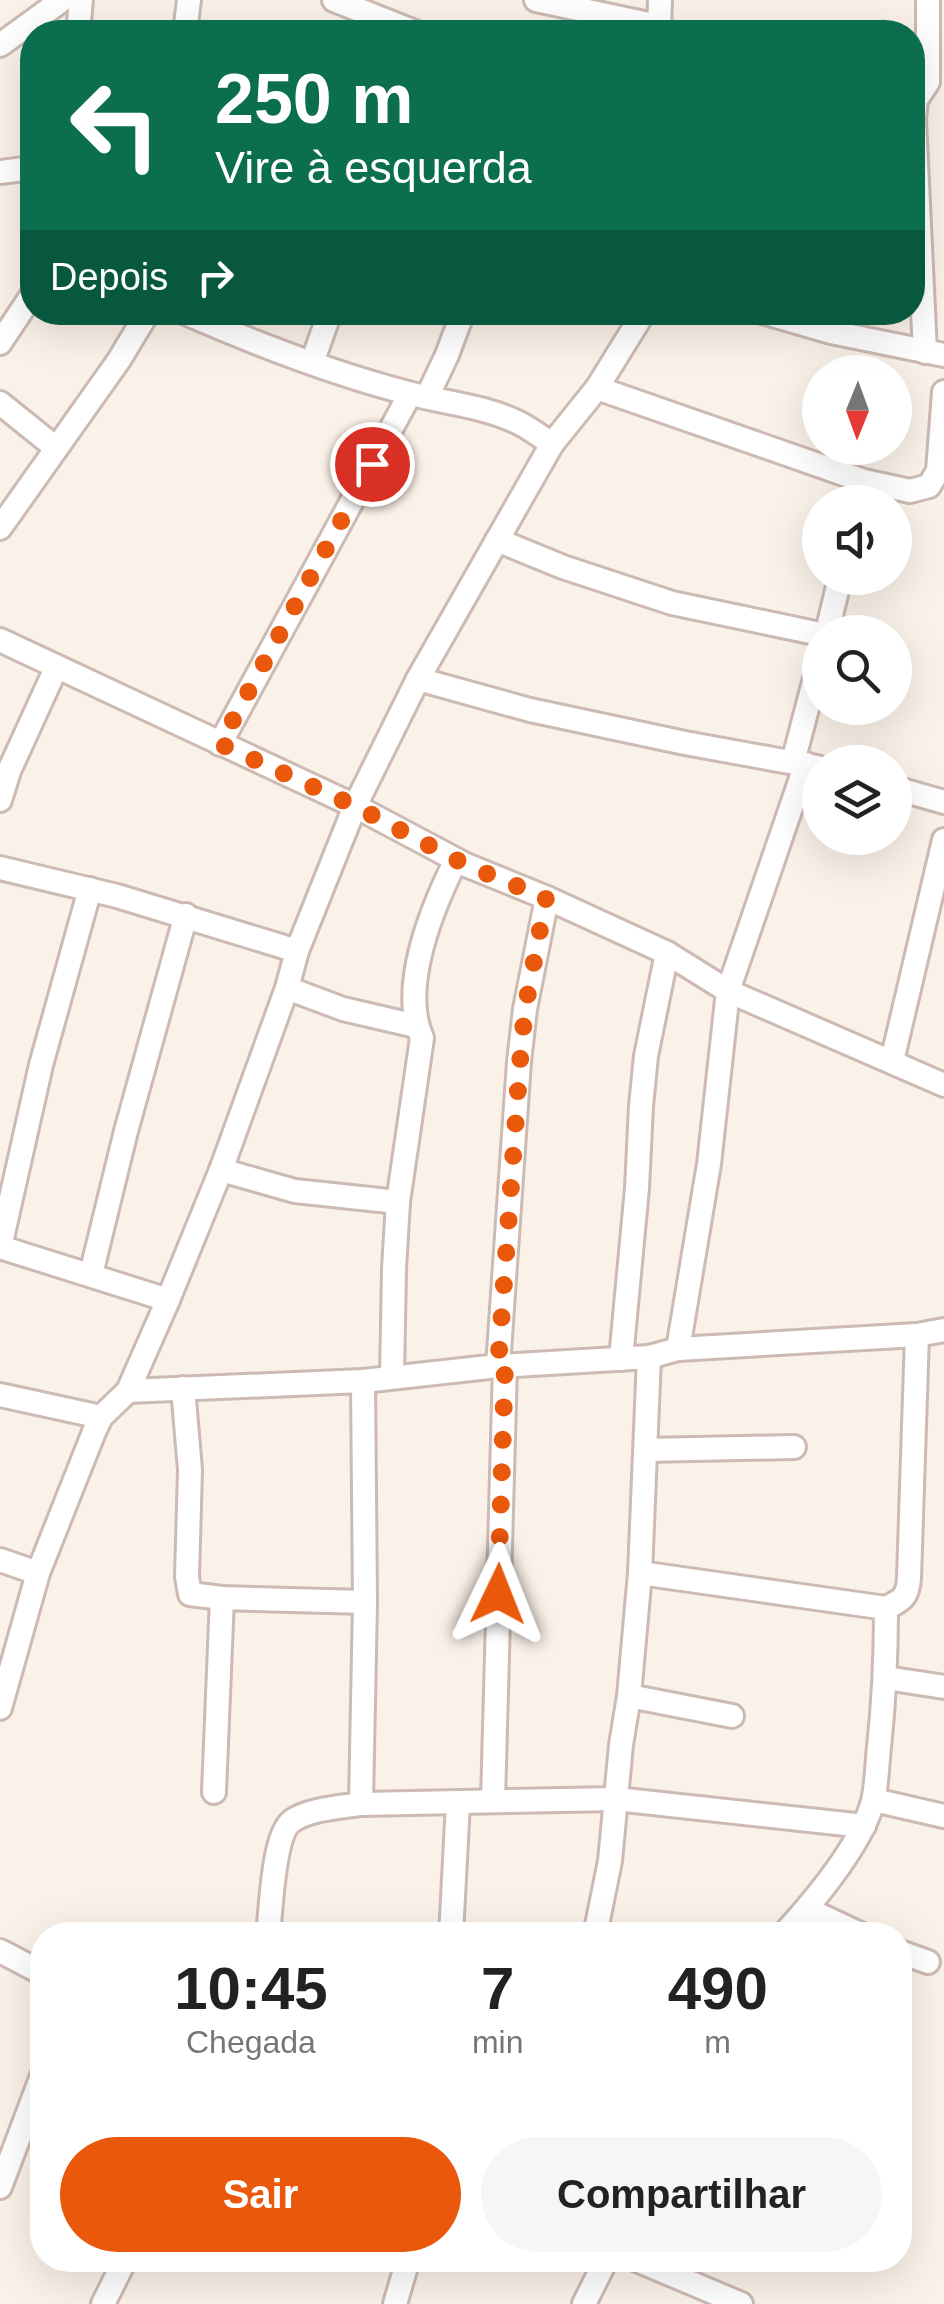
<!DOCTYPE html>
<html lang="pt">
<meta charset="utf-8">
<style>
:root{--surface:#fff;--page:#f6f6f6;--text:#222;--muted:#767676;--accent:#ea580c}
body{margin:0;font-family:Arial,sans-serif;background:var(--page);color:var(--text);height:100vh;display:flex;flex-direction:column;font-size:38px;white-space:nowrap}
*{box-sizing:border-box;margin:0}
p{font-size:32px;color:var(--muted)}
.icon{flex:none;width:55px;height:55px;fill:none;stroke:currentColor;stroke-width:2;stroke-linecap:round;stroke-linejoin:round}
.map{position:relative;flex:1;overflow:hidden}
.drawer{position:absolute;left:30px;top:1922px;width:882px;height:350px;display:flex;flex-direction:column;background:var(--surface);border-radius:40px;box-shadow:0 10px 40px #0002}
.drawer>*{flex:none}
.top-card{position:absolute;left:20px;top:20px;width:905px;height:305px;border-radius:40px;box-shadow:0 10px 40px #0002;background:#0b6e4f;color:#fff;overflow:hidden}
.needle{width:65px;rotate:181deg}
.buttons{position:absolute;left:802px;top:355px;display:grid;gap:20px}
.buttons a{display:grid;place-items:center;width:110px;height:110px;border-radius:50%;background:var(--surface);box-shadow:0 10px 40px #0002;font-size:50px}
.pin{position:absolute;display:grid;place-items:center;width:85px;height:85px;color:#fff;margin:-42px;border:5px solid #fff;border-radius:50%;box-shadow:0 2px 10px #0007}
.me{position:absolute;width:110px;margin:-55px;rotate:2deg;stroke-linejoin:round;filter:drop-shadow(0 0 8px #0008)}
.turn{display:flex;align-items:center;gap:35px;height:210px;padding:0 30px;font-size:45px}
.turn .icon{width:130px;height:130px;stroke-width:2.5}
.turn b{display:block;font-size:70px;line-height:85px}
.then{display:flex;align-items:center;height:95px;padding:0 30px;background:#0003;gap:20px;font-size:38px}
.eta{display:flex;justify-content:space-evenly;align-items:center;height:170px;text-align:center}
.eta b{font-size:60px;font-weight:600;line-height:70px}
.primary-button{display:flex;gap:20px;margin-top:auto;padding:20px 30px}
.primary-button a{flex:1;height:115px;border-radius:60px;background:var(--accent);color:#fff;font-size:40px;font-weight:600;line-height:115px;text-align:center}
.primary-button a+a{background:var(--page);color:var(--text)}
.map>svg:first-child{display:block}
.lines{fill:none;stroke-linecap:round;stroke-linejoin:round}
.street-casing{stroke:#cdbab2;stroke-width:28}
.street{stroke:#fff;stroke-width:22}
.route{stroke:#ea580c;stroke-width:18;stroke-dasharray:0 32.4}
</style>
<div class="map">
<svg width="944" height="2304" viewBox="0 0 944 2304">
<rect width="100%" height="100%" fill="#faf1e8"/>
<g class="lines">
<defs>
<g id="street">
<path d="M334 0 415 32"/>
<path d="M536 0 658 26"/>
<path d="M78 32 81 0"/>
<path d="M185 32 189 0"/>
<path d="M659 32 660 0"/>
<path d="M0 45 62 0"/>
<path d="M0 172 32 168"/>
<path d="M183 312C256 344 331 373 408 393 445 403 485 406 519 423 531 429 541 437 552 444"/>
<path d="M762 312 831 332 944 355"/>
<path d="M0 343 32 295"/>
<path d="M925 352 914 119 916 100 928 82V0"/>
<path d="M312 363 330 312"/>
<path d="M597 388 864 481 910 491 929 486 938 471 944 392"/>
<path d="M427 397 447 355 463 312"/>
<path d="M0 403 56 448"/>
<path d="M0 528 119 360 148 312"/>
<path d="M497 540 563 567 672 603 820 634"/>
<path d="M827 632 840 578"/>
<path d="M0 640 355 806 466 865 547 898 667 953 728 991 944 1085"/>
<path d="M418 679 530 710 685 743 817 767"/>
<path d="M220 744 410 394"/>
<path d="M793 762 820 659"/>
<path d="M895 788 944 802"/>
<path d="M0 800 9 771 56 668"/>
<path d="M0 868 117 896 297 951"/>
<path d="M287 988 343 1009 416 1026"/>
<path d="M892 1061 944 840"/>
<path d="M221 1170 295 1191 398 1202"/>
<path d="M0 1247 41 1065 90 889"/>
<path d="M0 1247 168 1300"/>
<path d="M91 1274 126 1131 186 915"/>
<path d="M678 1349 709 1164 728 991 806 764"/>
<path d="M621 1359 637 1188 641 1106 646 1056 667 953"/>
<path d="M498 1366 519 1062 525 1009 547 898"/>
<path d="M392 1377 394 1269 398 1202 422 1038C399 987 433 906 456 860"/>
<path d="M183 1388 190 1470 187 1577 190 1594 222 1598 365 1602"/>
<path d="M128 1391 363 1381 498 1366 649 1357 678 1349 917 1335 944 1330"/>
<path d="M0 1395 101 1417"/>
<path d="M646 1450 794 1447"/>
<path d="M0 1560 38 1573"/>
<path d="M640 1573 886 1608C903 1600 908 1596 909 1578L917 1335"/>
<path d="M886 1678 944 1687"/>
<path d="M629 1696 732 1716"/>
<path d="M0 1708 38 1573 94 1432 101 1417 128 1391 168 1300 221 1170 287 988 297 951 355 806 418 679 552 444 597 388 644 312"/>
<path d="M214 1792 222 1598"/>
<path d="M493 1800 505 1366"/>
<path d="M874 1800 944 1816"/>
<path d="M361 1804 365 1602 363 1381"/>
<path d="M807 1909 862 1935"/>
<path d="M268 1935C271 1911 273 1834 292 1821 308 1809 342 1807 361 1804L616 1799 864 1826"/>
<path d="M451 1935 458 1803"/>
<path d="M595 1935 610 1861 621 1745 629 1696 640 1573 649 1357"/>
<path d="M783 1935C814 1901 861 1846 873 1801 877 1784 877 1765 879 1747 884 1701 886 1655 886 1608"/>
<path d="M0 1951 42 1973"/>
<path d="M900 1952 928 1962"/>
<path d="M0 2187 42 2076"/>
<path d="M637 2260 741 2304"/>
<path d="M103 2304 125 2260"/>
<path d="M395 2304 408 2260"/>
<path d="M584 2304 606 2260"/>
</g>
</defs>
<!-- street casing -->
<use href="#street" class="street-casing"/>
<!-- street -->
<use href="#street" class="street"/>
</g>
<g class="lines">
<!-- route -->
<path class="route" d="M372 464 220 744 355 806 466 865 546 898 525 1009 520 1062 498 1366H505L498 1594"/>
</g>
</svg>
<div class="buttons">
<a><svg class="needle" viewBox="-14 -14 28 28"><path d="M0-13l5 13h-10z" fill="#e53935"/><path d="M0 13l5-13h-10z" fill="#767676"/></svg></a>
<a><svg class="icon" aria-label="sound" viewBox="0 0 24 24"><path d="M4 9h4l5-4v14l-5-4H4zM17 9q2 3 0 6"/></svg></a>
<a><svg class="icon" aria-label="search" viewBox="0 0 24 24"><circle cx="10" cy="10" r="6"/><path d="M15 15l6 6"/></svg></a>
<a><svg class="icon" aria-label="layers" viewBox="0 0 24 24"><path d="M12 4l9 5-9 5-9-5zM3 14l9 5 9-5"/></svg></a>
</div>
<div class="pin" style="left:372px;top:464px;background:#d93025"><svg class="icon" aria-label="arrive" viewBox="0 0 24 24"><path d="M6 21V4h12l-3 4 3 4H6"/></svg></div>
<svg class="me" style="left:498px;top:1594px" viewBox="-20 -20 40 40"><path d="M0-17L14 15 0 8-14 15z" fill="#ea580c" stroke="#fff" stroke-width="4"/></svg>
<div class="top-card">
<div class="turn"><svg class="icon" aria-label="left" viewBox="0 0 24 24"><path d="M17 20v-9H6M10 6l-5 5 5 5"/></svg><div><b>250 m</b>Vire à esquerda</div></div>
<div class="then">Depois<svg class="icon" aria-label="right" viewBox="0 0 24 24"><path d="M7 20v-9h11M14 6l5 5-5 5"/></svg></div>
</div>
<section class="drawer">
<div class="eta">
<div><b>10:45</b><p>Chegada</p></div>
<div><b>7</b><p>min</p></div>
<div><b>490</b><p>m</p></div>
</div>
<div class="primary-button"><a>Sair</a><a>Compartilhar</a></div>
</section>
</div>
